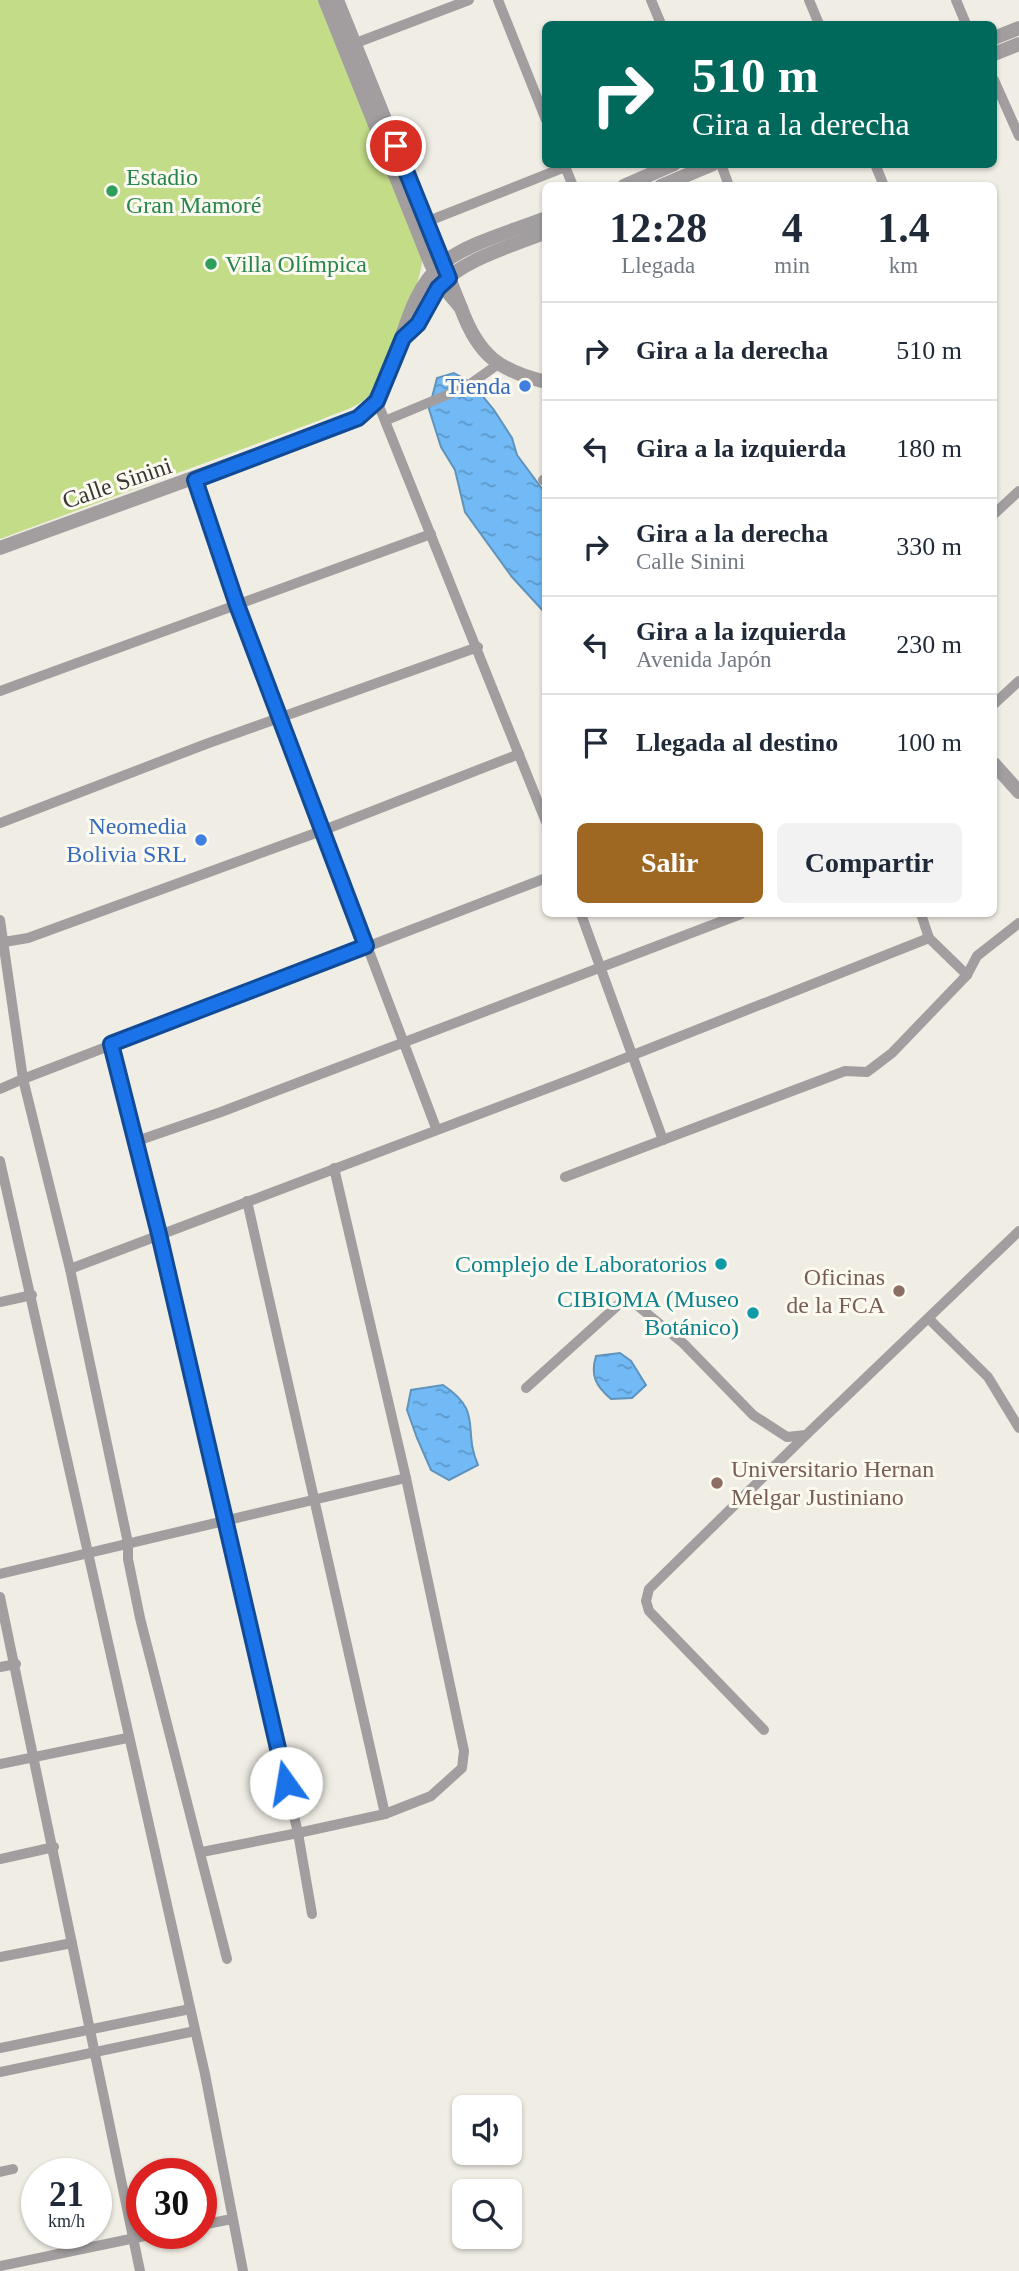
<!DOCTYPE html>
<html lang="es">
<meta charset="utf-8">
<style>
:root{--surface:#fff;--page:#f2f2f3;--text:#1f2937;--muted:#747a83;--line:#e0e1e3;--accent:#9e6722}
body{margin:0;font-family:"Times New Roman",serif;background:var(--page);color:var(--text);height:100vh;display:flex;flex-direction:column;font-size:26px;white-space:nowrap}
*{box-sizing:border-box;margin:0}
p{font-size:23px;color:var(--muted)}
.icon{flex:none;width:38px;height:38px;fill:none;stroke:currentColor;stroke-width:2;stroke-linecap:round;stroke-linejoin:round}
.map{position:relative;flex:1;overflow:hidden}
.drawer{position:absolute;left:542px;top:182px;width:455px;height:735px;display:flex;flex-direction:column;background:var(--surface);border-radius:10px;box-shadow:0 2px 5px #0004}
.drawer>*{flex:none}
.hud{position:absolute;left:542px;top:21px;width:455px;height:147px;border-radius:10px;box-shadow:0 2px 5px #0004;background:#00695c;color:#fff;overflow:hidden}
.buttons{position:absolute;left:452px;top:2095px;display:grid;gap:14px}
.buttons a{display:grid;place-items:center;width:70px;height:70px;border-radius:10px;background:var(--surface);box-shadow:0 2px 5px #0004;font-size:35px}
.speed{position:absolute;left:21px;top:2158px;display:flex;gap:14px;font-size:35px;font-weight:700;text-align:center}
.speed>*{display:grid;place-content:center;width:91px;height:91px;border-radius:50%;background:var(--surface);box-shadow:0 2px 5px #0004;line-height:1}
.speed small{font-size:18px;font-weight:400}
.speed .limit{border:10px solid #d22;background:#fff;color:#111}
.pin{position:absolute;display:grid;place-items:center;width:60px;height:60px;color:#fff;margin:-30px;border:4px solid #fff;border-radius:50%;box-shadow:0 2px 7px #0007}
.me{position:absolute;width:77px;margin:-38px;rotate:347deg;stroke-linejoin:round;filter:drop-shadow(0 0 5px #0008)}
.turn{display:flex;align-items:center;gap:24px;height:147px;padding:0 35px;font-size:32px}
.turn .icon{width:91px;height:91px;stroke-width:2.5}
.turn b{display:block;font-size:49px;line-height:60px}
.eta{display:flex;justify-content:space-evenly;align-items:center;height:119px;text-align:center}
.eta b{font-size:42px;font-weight:800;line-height:49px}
.action{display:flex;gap:14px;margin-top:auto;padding:14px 35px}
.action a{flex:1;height:80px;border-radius:10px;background:var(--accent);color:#fff;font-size:28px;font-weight:800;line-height:80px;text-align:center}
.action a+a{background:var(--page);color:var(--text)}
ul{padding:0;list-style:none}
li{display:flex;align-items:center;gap:21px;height:98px;padding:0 35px;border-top:2px solid var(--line)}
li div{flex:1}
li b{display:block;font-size:26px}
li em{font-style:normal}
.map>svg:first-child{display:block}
.garden{fill:#c3dc87}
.water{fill:url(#water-ripples);stroke:#6093bc;stroke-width:2}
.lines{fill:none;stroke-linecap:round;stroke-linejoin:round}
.minor{stroke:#a29e9f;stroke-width:10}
.tertiary{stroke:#a29e9f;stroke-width:14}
.route-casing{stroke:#114b97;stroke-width:18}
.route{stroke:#1a73e8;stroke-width:12}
.leisure-dot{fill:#2e9e5b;stroke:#fcfaf1;stroke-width:2.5}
.shop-dot{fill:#3f7fe0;stroke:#fcfaf1;stroke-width:2.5}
.culture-dot{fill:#0f9aa8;stroke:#fcfaf1;stroke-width:2.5}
.education-dot{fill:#8d6e63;stroke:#fcfaf1;stroke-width:2.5}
.labels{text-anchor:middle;stroke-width:6;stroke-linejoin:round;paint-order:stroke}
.leisure-label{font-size:24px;fill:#27864d;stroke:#fcfaf1;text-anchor:start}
.shop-label{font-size:24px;fill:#366cbe;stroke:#fcfaf1;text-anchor:end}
.street-label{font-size:24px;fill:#393835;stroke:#fcfaf1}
.culture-label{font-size:24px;fill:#0d838f;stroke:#fcfaf1;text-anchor:end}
.education-label{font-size:24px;fill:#785e54;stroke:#fcfaf1;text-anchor:end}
</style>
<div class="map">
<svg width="1019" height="2271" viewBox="0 0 1019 2271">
<defs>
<pattern id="water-ripples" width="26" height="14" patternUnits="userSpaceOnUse" patternTransform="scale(1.75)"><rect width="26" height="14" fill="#71baf6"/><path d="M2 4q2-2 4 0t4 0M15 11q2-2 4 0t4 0" fill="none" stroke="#5e98c8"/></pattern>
</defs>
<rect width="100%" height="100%" fill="#efede4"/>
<!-- garden -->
<path class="garden" d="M0 0H318L424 252C419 287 392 380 363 401 352 409 336 413 323 419L0 539Z"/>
<!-- water -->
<g class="water">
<path d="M454 373 472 383 494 410 512 438 517 455 543 490 546 614 512 577 465 512 455 470 441 447 429 409 437 378Z"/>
<path d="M620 1353 631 1361 646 1385 632 1398 611 1399C596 1386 590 1376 596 1356Z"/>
<path d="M443 1385C484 1412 462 1429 478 1465L449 1480 431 1470 417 1438 407 1410 411 1390Z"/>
</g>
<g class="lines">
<!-- minor -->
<g class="minor">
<path d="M498 0 546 120"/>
<path d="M651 0 661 24"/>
<path d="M809 0 819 24"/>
<path d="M956 0 966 24"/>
<path d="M348 46 469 0"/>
<path d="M994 80 1019 136"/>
<path d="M564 164 573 186"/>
<path d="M721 164 729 186"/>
<path d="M875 164 884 186"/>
<path d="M426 222 565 167"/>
<path d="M377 401 546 822"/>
<path d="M387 420 466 387 497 365"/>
<path d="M195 479 238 605 436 1128"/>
<path d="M543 480 546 479"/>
<path d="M994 514 1019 491"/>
<path d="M0 691 431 534"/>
<path d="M994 704 1019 681"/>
<path d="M0 823 206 744 478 647"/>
<path d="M581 914 663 1140"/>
<path d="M921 914 929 938"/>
<path d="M0 920 23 1079 0 1089"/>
<path d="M4 942 28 938 324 830 519 754"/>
<path d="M111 1044 159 1234 298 1833 202 1852"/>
<path d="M134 1142 221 1112 741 914"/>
<path d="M0 1161 205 2074 243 2271"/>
<path d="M565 1177 845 1071 867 1072 892 1053 967 975 977 956 1019 923"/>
<path d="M247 1201 385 1814"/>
<path d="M70 1269 580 1076 929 938 967 975"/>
<path d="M0 1302 32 1295"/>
<path d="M929 1319 988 1377 1019 1428"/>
<path d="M526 1388 627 1297 684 1344 753 1415 787 1437 806 1435 1019 1231"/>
<path d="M0 1574 406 1478"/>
<path d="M0 1597 140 2271"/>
<path d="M0 1667 16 1664"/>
<path d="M764 1730 649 1611 646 1601 649 1589 806 1435"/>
<path d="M0 1764 127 1738"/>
<path d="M0 1859 54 1847"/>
<path d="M312 1914 298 1833 385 1814 431 1796 462 1768 464 1751 406 1478 334 1168"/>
<path d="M0 1957 72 1943"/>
<path d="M227 1959 140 1618 128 1559V1543L70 1269 23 1079 546 878"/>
<path d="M0 2048 190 2009"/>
<path d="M0 2072 195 2031"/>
<path d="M0 2172 13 2169"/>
<path d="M201 2225 232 2219"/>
<path d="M0 2266 159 2233"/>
</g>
<!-- tertiary -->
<g class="tertiary">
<path d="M325 0 430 262 441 284 461 308 337 0"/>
<path d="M994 38 1019 28"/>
<path d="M994 54 1019 44"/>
<path d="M624 186 674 164"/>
<path d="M661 186 713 164"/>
<path d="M461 308C478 355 499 371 546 382"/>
<path d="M407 335C422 320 427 301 440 286 461 260 515 245 546 232"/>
<path d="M0 548 358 418C405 377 396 304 442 264 467 243 516 230 546 218"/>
<path d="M994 764 1019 792"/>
</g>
</g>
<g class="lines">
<defs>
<path id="route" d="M286 1783 159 1234 111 1044 366 946 237 605 195 480 358 418 377 401 403 338 418 324 438 288 449 278 396 146"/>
</defs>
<!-- route casing -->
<use href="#route" class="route-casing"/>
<!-- route -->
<use href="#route" class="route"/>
</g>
<!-- markers -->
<g class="leisure-dot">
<circle cx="112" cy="191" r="7"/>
<circle cx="211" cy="264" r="7"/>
</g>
<g class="shop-dot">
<circle cx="525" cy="386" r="7"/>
<circle cx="201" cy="840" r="7"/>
</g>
<g class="culture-dot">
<circle cx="721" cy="1264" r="7"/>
<circle cx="753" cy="1313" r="7"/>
</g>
<g class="education-dot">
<circle cx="899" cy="1291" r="7"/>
<circle cx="717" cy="1483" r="7"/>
</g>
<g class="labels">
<!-- leisure labels -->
<g class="leisure-label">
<text x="126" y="185">Estadio<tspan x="126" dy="28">Gran Mamoré</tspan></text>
<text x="225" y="272">Villa Olímpica</text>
</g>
<!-- shop labels -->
<g class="shop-label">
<text x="511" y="394">Tienda</text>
<text x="187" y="834">Neomedia<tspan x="187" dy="28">Bolivia SRL</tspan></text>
</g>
<!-- street labels -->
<g class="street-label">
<text transform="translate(117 483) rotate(-19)" y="8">Calle Sinini</text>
</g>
<!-- culture labels -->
<g class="culture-label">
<text x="707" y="1272">Complejo de Laboratorios</text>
<text x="739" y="1307">CIBIOMA (Museo<tspan x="739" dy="28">Botánico)</tspan></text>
</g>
<!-- education labels -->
<g class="education-label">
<text x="885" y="1285">Oficinas<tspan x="885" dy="28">de la FCA</tspan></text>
<text x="731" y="1477" text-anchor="start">Universitario Hernan<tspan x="731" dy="28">Melgar Justiniano</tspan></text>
</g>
</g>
</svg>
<div class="buttons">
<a><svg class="icon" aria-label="sound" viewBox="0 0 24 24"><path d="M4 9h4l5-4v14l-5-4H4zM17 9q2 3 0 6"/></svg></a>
<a><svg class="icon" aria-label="search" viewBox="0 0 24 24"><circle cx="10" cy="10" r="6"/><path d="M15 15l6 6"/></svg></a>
</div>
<div class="speed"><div>21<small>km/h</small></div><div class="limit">30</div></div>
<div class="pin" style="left:396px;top:146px;background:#d93025"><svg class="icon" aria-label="arrive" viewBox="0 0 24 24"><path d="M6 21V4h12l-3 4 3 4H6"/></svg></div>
<svg class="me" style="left:286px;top:1783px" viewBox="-20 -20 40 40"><circle r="19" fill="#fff"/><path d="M0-13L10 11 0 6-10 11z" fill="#1a73e8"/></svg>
<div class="hud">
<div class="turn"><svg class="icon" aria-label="right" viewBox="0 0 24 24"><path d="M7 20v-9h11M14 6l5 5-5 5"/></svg><div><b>510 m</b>Gira a la derecha</div></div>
</div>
<section class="drawer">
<div class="eta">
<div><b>12:28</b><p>Llegada</p></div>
<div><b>4</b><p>min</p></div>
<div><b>1.4</b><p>km</p></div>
</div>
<ul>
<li><svg class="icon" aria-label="right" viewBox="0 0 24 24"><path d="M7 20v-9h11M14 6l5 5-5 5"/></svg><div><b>Gira a la derecha</b></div><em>510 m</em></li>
<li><svg class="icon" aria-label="left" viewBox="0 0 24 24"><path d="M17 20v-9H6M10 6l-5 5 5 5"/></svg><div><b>Gira a la izquierda</b></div><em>180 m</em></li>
<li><svg class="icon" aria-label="right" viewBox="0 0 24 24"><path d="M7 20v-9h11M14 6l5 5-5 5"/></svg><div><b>Gira a la derecha</b><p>Calle Sinini</p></div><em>330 m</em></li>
<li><svg class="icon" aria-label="left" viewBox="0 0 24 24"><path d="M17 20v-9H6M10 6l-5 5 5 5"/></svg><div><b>Gira a la izquierda</b><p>Avenida Japón</p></div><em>230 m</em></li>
<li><svg class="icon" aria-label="arrive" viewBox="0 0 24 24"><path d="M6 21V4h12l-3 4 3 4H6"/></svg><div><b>Llegada al destino</b></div><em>100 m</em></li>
</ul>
<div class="action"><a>Salir</a><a>Compartir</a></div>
</section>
</div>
